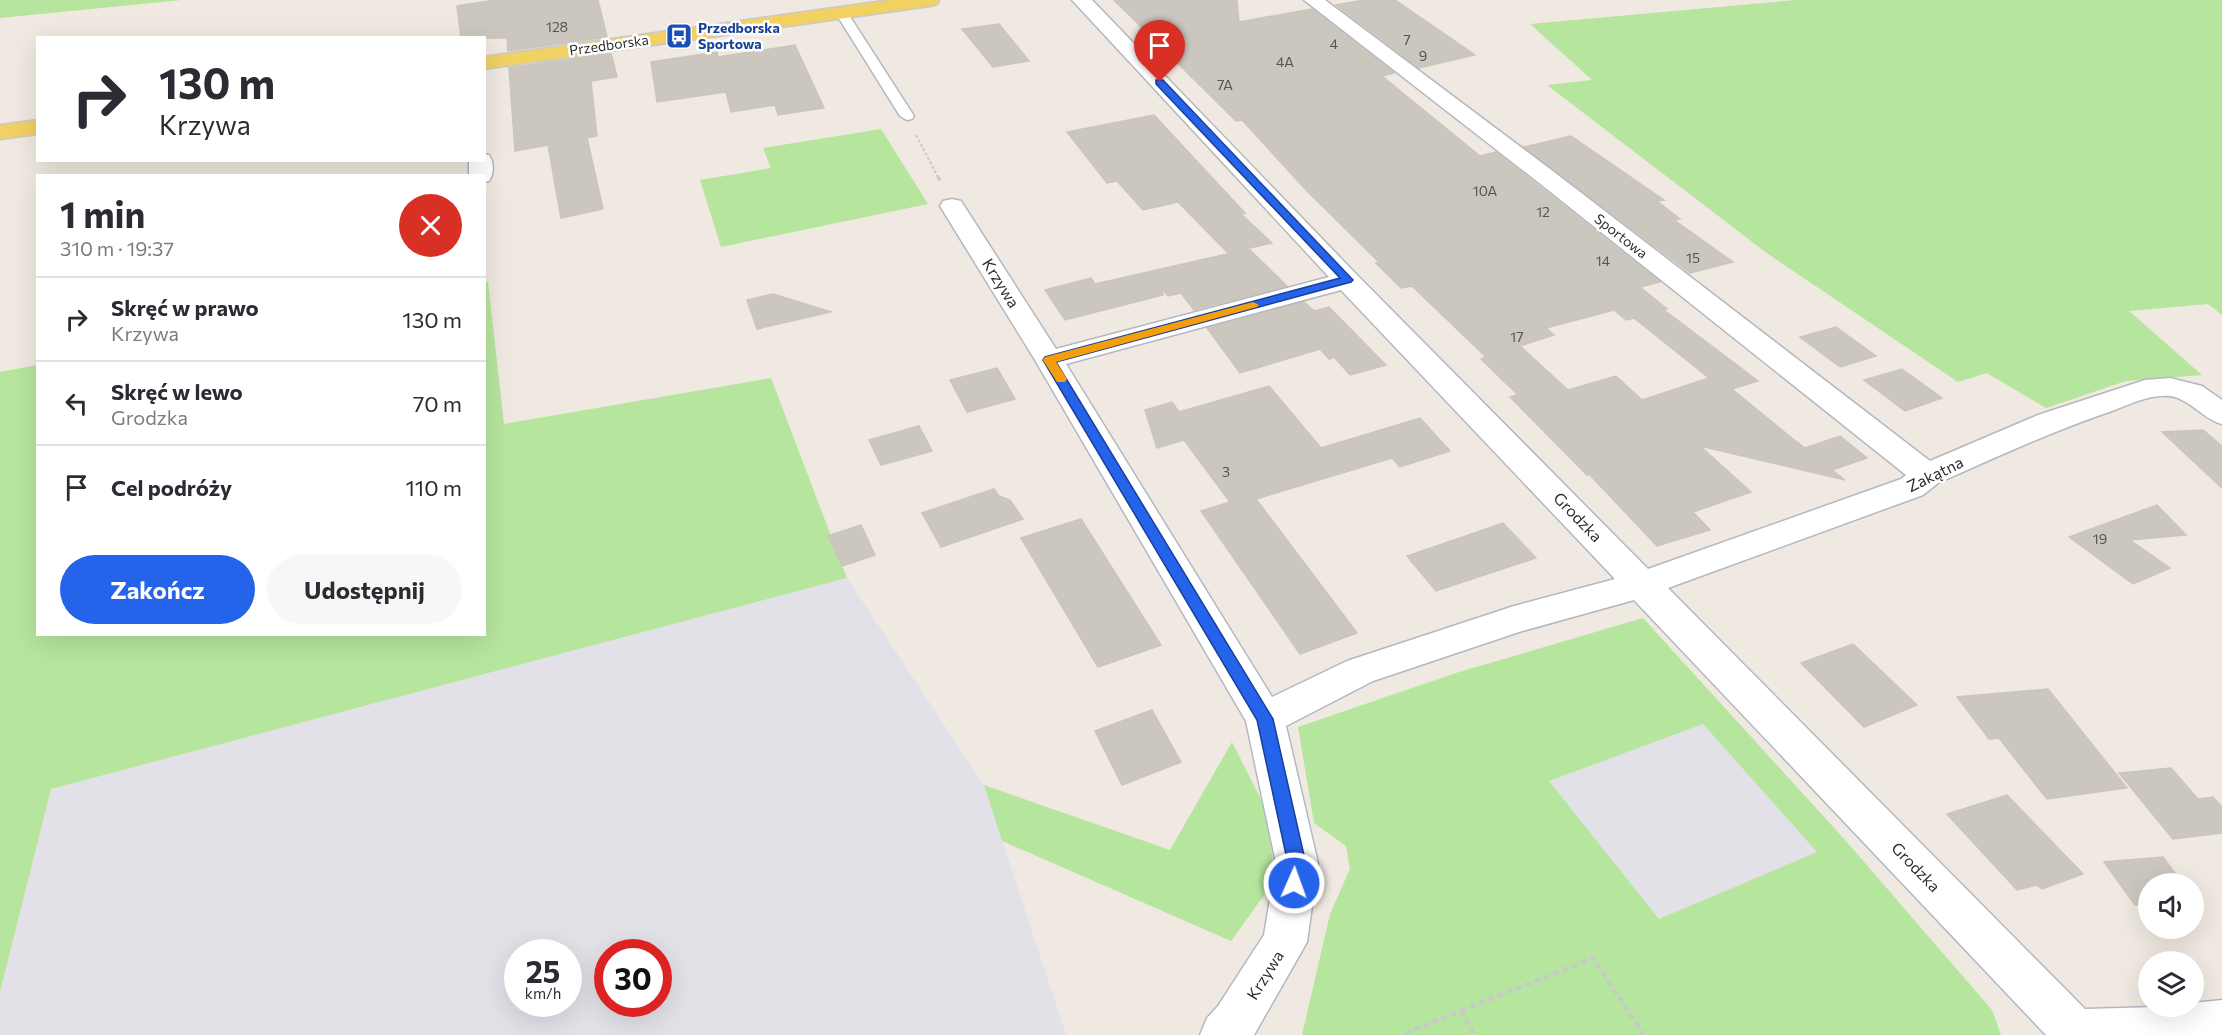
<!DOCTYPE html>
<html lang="pl">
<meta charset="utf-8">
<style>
:root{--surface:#fff;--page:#f7f7f7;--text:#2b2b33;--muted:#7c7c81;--line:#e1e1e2;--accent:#2563eb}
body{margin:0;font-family:Commissioner,sans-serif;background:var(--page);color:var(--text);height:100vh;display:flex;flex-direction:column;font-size:22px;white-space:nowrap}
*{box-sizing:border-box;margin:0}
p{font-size:20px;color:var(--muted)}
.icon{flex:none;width:33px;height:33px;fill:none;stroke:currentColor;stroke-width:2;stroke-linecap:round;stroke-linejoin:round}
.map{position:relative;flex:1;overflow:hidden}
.side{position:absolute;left:36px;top:174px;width:450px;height:462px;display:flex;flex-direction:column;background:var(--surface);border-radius:0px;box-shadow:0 6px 24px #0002}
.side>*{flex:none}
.top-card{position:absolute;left:36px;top:36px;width:450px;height:126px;border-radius:0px;box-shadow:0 6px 24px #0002;background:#fff;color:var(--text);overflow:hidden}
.buttons{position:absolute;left:2138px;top:873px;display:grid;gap:12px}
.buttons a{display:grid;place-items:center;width:66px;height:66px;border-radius:50%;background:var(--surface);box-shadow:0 6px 24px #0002;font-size:30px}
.speed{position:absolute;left:504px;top:939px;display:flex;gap:12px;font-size:30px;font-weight:700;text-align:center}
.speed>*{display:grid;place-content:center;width:78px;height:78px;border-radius:50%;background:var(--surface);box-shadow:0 6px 24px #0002;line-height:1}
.speed small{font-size:15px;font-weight:400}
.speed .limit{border:9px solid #d22;background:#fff;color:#111}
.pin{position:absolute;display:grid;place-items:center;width:51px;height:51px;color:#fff;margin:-62px -26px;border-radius:50% 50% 50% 0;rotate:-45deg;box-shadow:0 0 6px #0007}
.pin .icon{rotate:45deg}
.me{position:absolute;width:66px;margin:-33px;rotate:2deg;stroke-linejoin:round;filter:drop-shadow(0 0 4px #0008)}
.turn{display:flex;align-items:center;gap:21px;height:126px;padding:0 24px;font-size:27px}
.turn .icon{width:78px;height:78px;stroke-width:2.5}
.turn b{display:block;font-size:42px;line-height:51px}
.round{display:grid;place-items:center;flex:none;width:63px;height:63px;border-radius:32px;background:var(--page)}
.head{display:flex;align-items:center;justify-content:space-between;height:102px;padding:0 24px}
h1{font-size:36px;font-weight:700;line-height:45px}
.button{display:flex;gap:12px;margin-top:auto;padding:12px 24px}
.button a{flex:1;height:69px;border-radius:36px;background:var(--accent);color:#fff;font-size:24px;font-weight:700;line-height:69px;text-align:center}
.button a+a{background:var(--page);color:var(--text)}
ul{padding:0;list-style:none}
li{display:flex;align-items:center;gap:18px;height:84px;padding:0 24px;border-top:2px solid var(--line)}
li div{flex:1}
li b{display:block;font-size:22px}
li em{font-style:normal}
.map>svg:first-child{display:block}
.industrial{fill:#e3e1e8;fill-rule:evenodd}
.green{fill:#b6e59e;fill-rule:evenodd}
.building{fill:#cbc7bf;stroke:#cbc5ba;stroke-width:1.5;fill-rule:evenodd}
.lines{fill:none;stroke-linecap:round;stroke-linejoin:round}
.lane-casing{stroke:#b4b7c1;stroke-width:3}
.street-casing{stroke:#b4b7c1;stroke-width:3}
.primary-casing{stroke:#c9c9c9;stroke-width:3}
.path-far2{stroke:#c9c9c9;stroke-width:2;stroke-dasharray:3 2;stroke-linecap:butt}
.path-far1{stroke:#c9c9c9;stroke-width:3;stroke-dasharray:4 2;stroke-linecap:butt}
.path{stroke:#c9c9c9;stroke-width:4.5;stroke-dasharray:6 4;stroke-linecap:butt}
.lane{fill:#fff;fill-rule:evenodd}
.street{fill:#fff;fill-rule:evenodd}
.primary{fill:#f2d163;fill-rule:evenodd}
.route{fill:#2563eb;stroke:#184099;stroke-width:1.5}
.slow{fill:#f59e0b}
.labels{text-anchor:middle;stroke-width:5;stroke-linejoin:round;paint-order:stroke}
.number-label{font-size:14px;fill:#555452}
.far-transit-label{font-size:14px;font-weight:bold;fill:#164399;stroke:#fff;text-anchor:start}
.far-street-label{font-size:14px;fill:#2e2e2e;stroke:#fff}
.street-label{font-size:16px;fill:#2e2e2e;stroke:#fff}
</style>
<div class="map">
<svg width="2222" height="1035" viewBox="0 0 2222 1035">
<rect width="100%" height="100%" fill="#efe9e1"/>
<!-- industrial -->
<g class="industrial">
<path d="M847 578 984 785 1066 1035H0V992L51 789ZM518 952H568V1004H518ZM608 952H658V1004H608Z"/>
<path d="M1703 724 1817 852 1659 919 1548 781Z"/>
</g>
<!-- green -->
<g class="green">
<path d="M0 0H182L0 18Z"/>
<path d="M1796 0H2222V315L2208 304 2129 311 2202 375 2126 381 2046 408 1987 373 1958 382 1768 254 1547 85 1592 80 1530 24Z"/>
<path d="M881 129 928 204 721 247 700 180 771 168 763 148Z"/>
<path d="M485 281 488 282 504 424 771 378 847 578 51 789 0 992V372L37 365 38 634H484Z"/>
<path d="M1643 618 1846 841 1992 1010 2001 1035H1302L1330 914 1350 869 1346 846 1314 823 1298 727 1456 673ZM1703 724 1817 852 1659 919 1549 781Z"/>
<path d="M1232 742 1267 811 1275 880 1231 941 1002 841 984 785 1170 850Z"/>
</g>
<!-- building -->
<g class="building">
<path d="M495 0H598L607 37 508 51 507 38H461L457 6Z"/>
<path d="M1114 0H1237L1239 22 1312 9 1394 73 1382 76 1480 156 1496 152 1660 282 1640 287 1667 309 1664 310 1758 381 1732 389 1788 435 1805 448 1840 436 1867 458 1832 470 1845 480 1700 446 1751 492 1693 512 1710 530 1657 546 1590 475H1587L1510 397 1518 395 1481 359 1486 357 1412 286 1401 288 1376 263 1379 262 1308 192 1242 120 1236 121ZM1614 310 1626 320 1634 318 1709 378 1642 400 1616 376 1568 390 1520 346 1554 335 1546 328Z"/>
<path d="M1364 0H1395L1475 55 1419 68 1336 5Z"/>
<path d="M999 24 1029 61 993 67 962 29Z"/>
<path d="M795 45 824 108 778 115 775 105 731 112 726 92 657 102 651 62 717 52 718 57Z"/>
<path d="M611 53 617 77 591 81 597 136 587 138 603 209 561 218 548 145 515 151 509 68Z"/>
<path d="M1154 115 1245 213 1241 214 1272 243 1228 253 1178 202 1143 210 1117 181 1107 183 1067 132Z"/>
<path d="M1571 136 1664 200 1657 201 1680 219 1674 220 1733 262 1690 273 1524 147Z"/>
<path d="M1249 249 1287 286 1194 310 1181 293 1168 296 1161 288 1163 295 1065 320 1045 290 1091 278 1095 284Z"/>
<path d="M773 294 831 312 757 329 747 300Z"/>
<path d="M1304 302 1314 311 1329 307 1386 365 1350 375 1334 357 1329 359 1320 349 1240 373 1207 328Z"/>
<path d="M1836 327 1876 356 1840 367 1800 337Z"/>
<path d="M997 368 1015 399 967 412 950 380Z"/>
<path d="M1902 369 1942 398 1905 411 1864 380Z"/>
<path d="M1269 386 1321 448 1420 418 1450 451 1400 467 1392 458 1256 499 1357 633 1300 654 1201 511 1230 502 1184 440 1157 448 1145 410 1172 402 1179 412Z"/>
<path d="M919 426 932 451 881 465 869 440Z"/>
<path d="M2203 430 2222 446V488L2162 432Z"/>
<path d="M994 489 999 496 1010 500 1023 519 941 547 922 513Z"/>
<path d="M2157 505 2186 535 2130 540 2170 568 2133 584 2069 537Z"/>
<path d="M1081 519 1161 645 1098 667 1021 538Z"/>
<path d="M1503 523 1536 558 1436 591 1407 556Z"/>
<path d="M861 525 875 555 842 566 828 536Z"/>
<path d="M1853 644 1917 705 1864 727 1801 663Z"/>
<path d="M2048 689 2127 788 2047 799 1999 738 1989 739 1957 697Z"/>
<path d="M1152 710 1181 762 1122 785 1095 731Z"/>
<path d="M2171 768 2198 799 2213 797 2222 807V833L2173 839 2119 773Z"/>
<path d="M2007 795 2083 874 2042 889 2037 885 2017 890 1947 814Z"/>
<path d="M2163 857 2183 884H2148V904L2135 905 2104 862Z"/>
</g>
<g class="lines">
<defs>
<path id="lane" d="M841 8 847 12 914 116 912 119 907 120 900 116 835 12Z"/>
<g id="street">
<path d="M1072 0H1092L1356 274 1648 569 1901 479 1906 475 1538 182 1304 0H1325L1554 172 1930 461 2038 415 2145 380 2170 378 2202 386 2222 400V424C2203 419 2190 399 2170 396 2150 394 2130 404 2112 411 2053 431 1996 457 1938 483L1923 495 1668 588 2085 1009 2193 1006V1003L2222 1000V1035H2046L1634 600 1519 632 1373 681 1286 726 1318 863 1307 942 1254 1035H1200L1207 1018 1218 1006 1264 935 1276 863 1246 721 1035 360 940 206 943 201 952 199 961 201 1056 349 1329 277ZM1341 290 1615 579 1514 606 1347 661 1272 697 1066 364Z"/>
<path d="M484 154 489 155C494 162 494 174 489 181L484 182V176H469V160H484Z"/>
</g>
<g id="primary">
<path d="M890 0H939L937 4 930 6 484 69V57Z"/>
<path d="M38 120V134L0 139V125Z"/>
</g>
</defs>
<!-- lane casing -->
<use href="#lane" class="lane-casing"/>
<!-- street casing -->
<use href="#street" class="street-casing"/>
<!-- primary casing -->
<use href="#primary" class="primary-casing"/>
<!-- path-far2 -->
<path class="path-far2" d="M916 135 939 179"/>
<!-- path-far1 -->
<path class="path-far1" d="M938 177 940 181"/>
<!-- path -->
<g class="path">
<path d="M1461 1010 1474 1035"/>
<path d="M1406 1035 1408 1032 1593 958 1644 1035"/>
</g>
<!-- lane -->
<use href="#lane" class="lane"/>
<!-- street -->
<use href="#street" class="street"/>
<!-- primary -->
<use href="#primary" class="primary"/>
</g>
<!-- route -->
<path class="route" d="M1156 80H1163L1353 280 1351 282 1056 362 1273 719 1306 864 1300 889 1294 891 1288 889 1285 883 1288 864 1257 720 1043 360 1045 357 1340 278 1156 84Z"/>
<!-- slow -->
<path class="slow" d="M1253 302 1259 305 1257 307 1056 362 1067 379 1065 382H1057L1043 360 1045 357Z"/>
<!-- icons -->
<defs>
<symbol id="bus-square" viewBox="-11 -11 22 22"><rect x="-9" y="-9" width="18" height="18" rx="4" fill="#1a4fb4" stroke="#fff"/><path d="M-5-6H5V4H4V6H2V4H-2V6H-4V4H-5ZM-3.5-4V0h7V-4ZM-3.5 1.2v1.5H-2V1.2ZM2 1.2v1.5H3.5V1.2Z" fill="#fff"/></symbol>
</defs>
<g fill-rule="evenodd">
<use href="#bus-square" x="664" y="21" width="30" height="30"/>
</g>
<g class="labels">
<!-- number labels -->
<g class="number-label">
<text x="557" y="32">128</text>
<text x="1407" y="45">7</text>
<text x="1334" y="49">4</text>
<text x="1423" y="61">9</text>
<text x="1285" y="67">4A</text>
<text x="1225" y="90">7A</text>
<text x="1485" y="196">10A</text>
<text x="1543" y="217">12</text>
<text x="1693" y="263">15</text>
<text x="1603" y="266">14</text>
<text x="1517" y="342">17</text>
<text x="1226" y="477">3</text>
<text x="2100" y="544">19</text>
</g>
<!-- far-transit labels -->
<g class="far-transit-label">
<text x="698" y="33">Przedborska<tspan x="698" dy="16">Sportowa</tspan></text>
</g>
<!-- far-street labels -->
<g class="far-street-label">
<text transform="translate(609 45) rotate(-8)" y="5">Przedborska</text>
<text transform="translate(1621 236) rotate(38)" y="5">Sportowa</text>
</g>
<!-- street labels -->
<g class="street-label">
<text transform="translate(1001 283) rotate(58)" y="6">Krzywa</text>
<text transform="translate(1935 474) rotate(-26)" y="6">Zakątna</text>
<text transform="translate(1578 517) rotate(46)" y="6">Grodzka</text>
<text transform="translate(1916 867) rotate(46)" y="6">Grodzka</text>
<text transform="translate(1265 975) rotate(-58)" y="6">Krzywa</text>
</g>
</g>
</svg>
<div class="buttons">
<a><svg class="icon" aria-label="sound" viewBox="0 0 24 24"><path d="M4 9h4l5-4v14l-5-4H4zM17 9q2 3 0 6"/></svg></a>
<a><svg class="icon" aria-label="layers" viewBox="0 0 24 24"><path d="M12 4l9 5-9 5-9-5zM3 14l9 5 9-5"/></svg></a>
</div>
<div class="speed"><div>25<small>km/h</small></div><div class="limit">30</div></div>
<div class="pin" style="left:1160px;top:82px;background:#d93025"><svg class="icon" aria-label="arrive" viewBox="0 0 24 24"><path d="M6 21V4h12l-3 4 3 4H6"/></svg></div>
<svg class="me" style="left:1294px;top:883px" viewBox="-20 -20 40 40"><circle r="17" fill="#2563eb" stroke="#fff" stroke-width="3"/><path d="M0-11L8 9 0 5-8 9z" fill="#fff"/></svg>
<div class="top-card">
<div class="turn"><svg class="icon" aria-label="right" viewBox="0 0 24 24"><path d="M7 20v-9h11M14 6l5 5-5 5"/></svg><div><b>130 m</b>Krzywa</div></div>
</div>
<section class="side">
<div class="head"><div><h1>1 min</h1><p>310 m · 19:37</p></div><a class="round" style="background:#d93025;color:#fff"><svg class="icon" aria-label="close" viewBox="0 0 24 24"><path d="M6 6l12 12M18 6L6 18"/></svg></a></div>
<ul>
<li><svg class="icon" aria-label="right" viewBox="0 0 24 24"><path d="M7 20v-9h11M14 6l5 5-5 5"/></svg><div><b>Skręć w prawo</b><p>Krzywa</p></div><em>130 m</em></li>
<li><svg class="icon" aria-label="left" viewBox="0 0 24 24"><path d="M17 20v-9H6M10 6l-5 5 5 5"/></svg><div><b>Skręć w lewo</b><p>Grodzka</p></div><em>70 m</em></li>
<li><svg class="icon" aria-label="arrive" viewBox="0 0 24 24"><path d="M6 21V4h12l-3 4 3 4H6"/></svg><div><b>Cel podróży</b></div><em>110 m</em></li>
</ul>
<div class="button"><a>Zakończ</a><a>Udostępnij</a></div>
</section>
</div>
